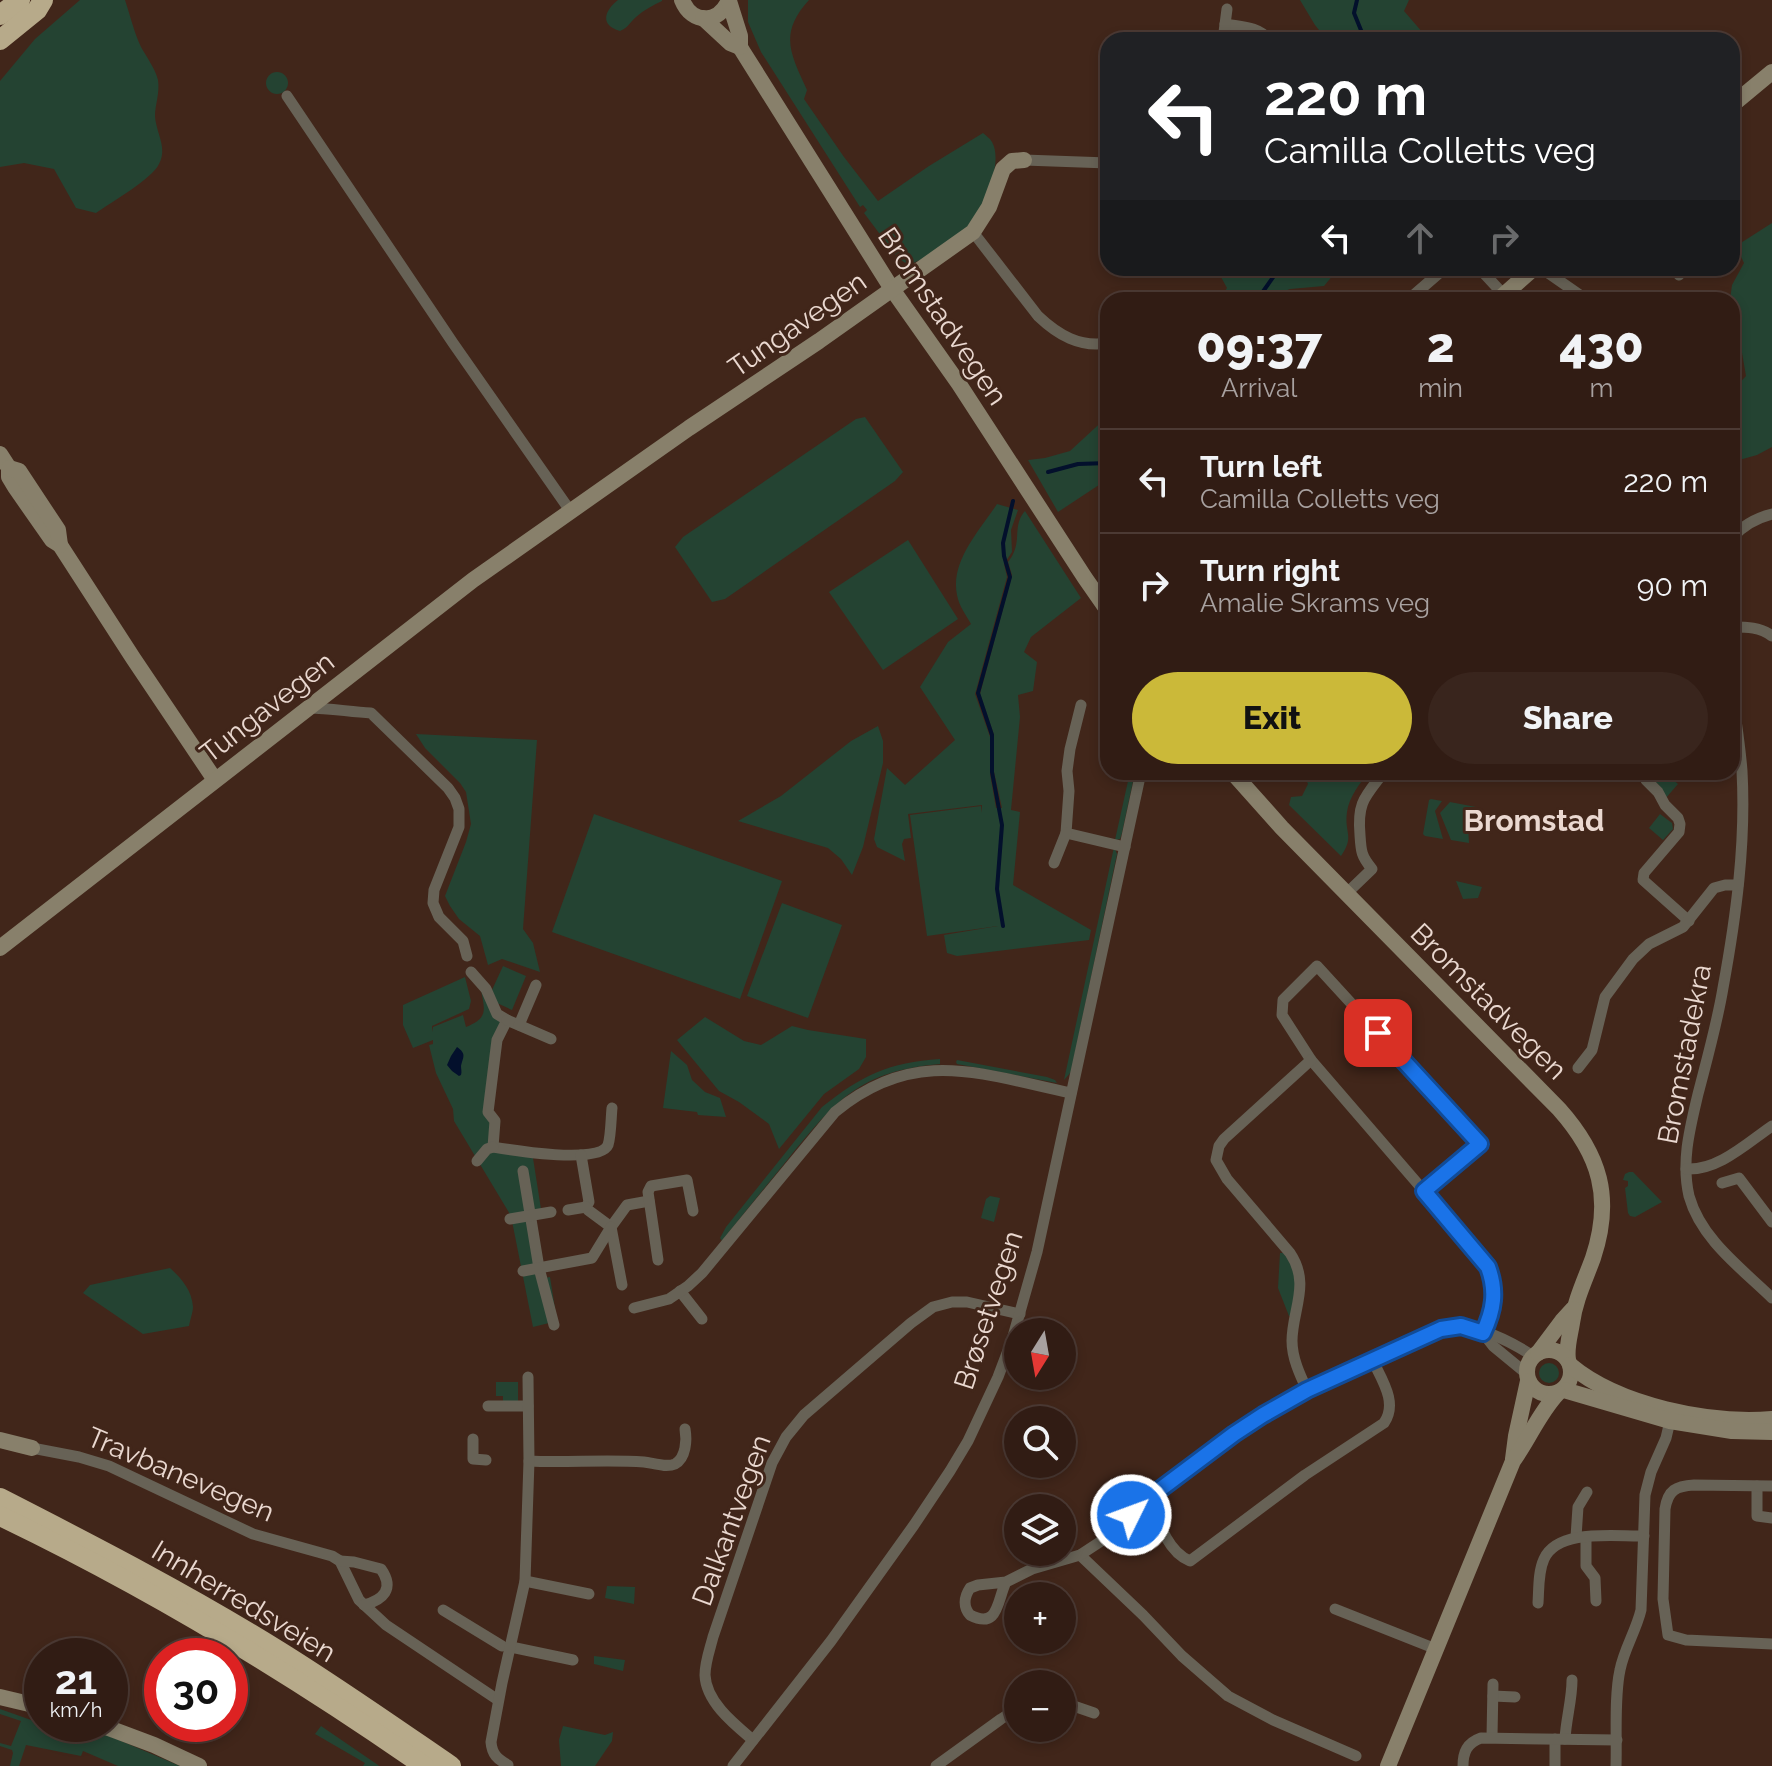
<!DOCTYPE html>
<meta charset="utf-8">
<style>
:root{--surface:#311c14;--page:#39251d;--text:#f1f3f6;--muted:#a8a1a0;--line:#4c3a34;--accent:#cbb939}
body{margin:0;font-family:Raleway,sans-serif;background:var(--page);color:var(--text);height:100vh;display:flex;flex-direction:column;font-size:30px;white-space:nowrap}
*{box-sizing:border-box;margin:0}
p{font-size:26px;color:var(--muted)}
.icon{flex:none;width:44px;height:44px;fill:none;stroke:currentColor;stroke-width:2;stroke-linecap:round;stroke-linejoin:round}
.map{position:relative;flex:1;overflow:hidden}
.side{position:absolute;left:1100px;top:292px;width:640px;height:488px;display:flex;flex-direction:column;background:var(--surface);border-radius:24px;box-shadow:0 4px 12px #0003,0 0 0 2px var(--line)}
.side>*{flex:none}
.guide{position:absolute;left:1100px;top:32px;width:640px;height:244px;border-radius:24px;box-shadow:0 4px 12px #0003,0 0 0 2px var(--line);background:#202124;color:#fff;overflow:hidden}
.needle{width:52px;rotate:191deg}
.tools{position:absolute;left:1004px;top:1318px;display:grid;gap:16px}
.tools a{display:grid;place-items:center;width:72px;height:72px;border-radius:50%;background:var(--surface);box-shadow:0 4px 12px #0003,0 0 0 2px var(--line);font-size:40px}
.speed{position:absolute;left:24px;top:1638px;display:flex;gap:16px;font-size:40px;font-weight:700;text-align:center}
.speed>*{display:grid;place-content:center;width:104px;height:104px;border-radius:50%;background:var(--surface);box-shadow:0 4px 12px #0003,0 0 0 2px var(--line);line-height:1}
.speed small{font-size:20px;font-weight:400}
.speed .limit{border:12px solid #d22;background:#fff;color:#111}
.pin{position:absolute;display:grid;place-items:center;width:68px;height:68px;color:#fff;margin:-34px;border-radius:16px;box-shadow:0 4px 12px #0006}
.me{position:absolute;width:88px;margin:-44px;rotate:48deg;stroke-linejoin:round;filter:drop-shadow(0 0 6px #0008)}
.turn{display:flex;align-items:center;gap:28px;height:168px;padding:0 32px;font-size:36px}
.turn .icon{width:104px;height:104px;stroke-width:2.5}
.turn b{display:block;font-size:56px;line-height:68px}
.lanes{display:flex;align-items:center;height:76px;padding:0 32px;background:#0003;justify-content:center;gap:40px;direction:ltr}
.lanes .off{opacity:.35}
.eta{display:flex;justify-content:space-evenly;align-items:center;height:136px;text-align:center}
.eta b{font-size:48px;font-weight:800;line-height:56px}
.action{display:flex;gap:16px;margin-top:auto;padding:16px 32px}
.action a{flex:1;height:92px;border-radius:48px;background:var(--accent);color:#111;font-size:32px;font-weight:800;line-height:92px;text-align:center}
.action a+a{background:var(--page);color:var(--text)}
ul{padding:0;list-style:none}
li{display:flex;align-items:center;gap:24px;height:104px;padding:0 32px;border-top:2px solid var(--line)}
li div{flex:1}
li b{display:block;font-size:30px}
li em{font-style:normal}
.map>svg:first-child{display:block}
.green{fill:#244332}
.water{fill:#03102c}
.lines{fill:none;stroke-linecap:round;stroke-linejoin:round}
.stream{stroke:#03102c;stroke-width:4}
.street{stroke:#676256;stroke-width:11}
.secondary{stroke:#88806b;stroke-width:16}
.highway{stroke:#b7aa8a;stroke-width:20}
.route-casing{stroke:#114b97;stroke-width:20}
.route{stroke:#1a73e8;stroke-width:14}
.labels{text-anchor:middle;stroke-width:6;stroke-linejoin:round;paint-order:stroke}
.street-label{font-size:28px;fill:#ead8d0;stroke:#41261a}
.neighbourhood-label{font-size:30px;font-weight:bold;fill:#ead8d0;stroke:#41261a}
</style>
<div class="map">
<svg width="1772" height="1766" viewBox="0 0 1772 1766">
<rect width="100%" height="100%" fill="#41261a"/>
<!-- green -->
<g class="green">
<path d="M80 0H125C130 15 134 32 141 47 147 58 155 68 158 80 160 93 155 105 155 116 156 133 168 148 159 164 152 179 110 203 96 213L76 208 54 169 24 163 0 167V81L35 39Z"/>
<path d="M618 0H662V1C653 5 644 10 636 17 629 23 629 27 620 31 599 25 605 10 618 0Z"/>
<path d="M748 0H809C778 34 791 54 807 90L804 99 844 157 878 201 929 166 983 133C986 136 990 138 992 142 1003 161 986 203 975 219 963 237 928 258 908 265L897 257 864 213 867 210 863 205 860 207 761 52 748 22Z"/>
<path d="M1300 0H1409L1404 11 1429 40H1327L1315 25Z"/>
<circle cx="277" cy="83" r="11"/>
<path d="M1772 223V447L1757 455 1732 462V391L1746 376 1740 341 1732 330V300H1730L1732 285 1744 263 1736 246Z"/>
<path d="M1229 268H1236L1250 272 1260 268H1339L1324 286 1290 289 1274 295 1271 300H1219L1227 288 1221 277Z"/>
<path d="M1108 416V479L1058 512 1028 460 1045 458 1070 451Z"/>
<path d="M865 417 903 472 895 481 725 599 712 602 675 547 683 537 856 419Z"/>
<path d="M997 504 1018 510 1011 530 1012 552 1004 564 1007 577 975 694 990 737V774L996 808H1002L994 772V735L980 694 1012 575 1008 562C1024 542 1011 527 1025 511L1081 598 1031 637 1024 652 1037 662 1033 691 1018 695 1020 717 1011 810 1020 812 1013 885 1091 930 1089 940 957 956 947 953 944 935 998 926 927 936 910 815 981 806 982 813V805L908 814 911 838 904 839 902 844 905 861 877 847 874 839 887 768 905 785 955 740 920 687 948 642 971 624C966 615 959 606 957 595 950 561 980 530 997 504Z"/>
<path d="M908 540 958 619 883 670 829 592Z"/>
<path d="M878 726 883 741V763L863 847 852 875 841 859 828 848 738 821 781 796 851 741Z"/>
<path d="M416 734 537 740 523 929 533 943 540 972 502 959 488 965 480 936 459 919 450 906 445 896 466 842 471 824 466 792 460 783 425 748Z"/>
<path d="M1130 772H1135L1122 833 1120 839 1115 840Z"/>
<path d="M1308 772H1369C1360 783 1349 797 1347 812 1344 833 1355 836 1341 856L1289 805 1291 797 1302 796 1308 784 1305 777Z"/>
<path d="M1650 772H1664L1678 784 1665 799 1659 785 1650 777Z"/>
<path d="M1431 799 1442 801 1435 811 1443 839 1425 836 1423 834 1429 800Z"/>
<path d="M1450 802 1476 807 1468 825 1469 843 1451 840 1440 813Z"/>
<path d="M594 814 782 881 740 999 552 932Z"/>
<path d="M1660 814 1672 823 1673 829 1663 840 1649 828Z"/>
<path d="M1114 847 1117 854 1071 1072 1064 1080Z"/>
<path d="M1456 881 1482 887 1478 898 1463 899Z"/>
<path d="M782 903 842 925 808 1018 747 996Z"/>
<path d="M503 966 526 976 512 1010 497 1003 492 990Z"/>
<path d="M465 977 471 1001 469 1009 432 1026V1032L433 1027 463 1015 466 1027C488 1018 485 1011 481 990L502 1023 489 1146 533 1158 541 1209 532 1210 544 1278 550 1277 557 1321 533 1327 511 1216 454 1121 453 1109 436 1073 429 1045 433 1044V1040L413 1048 403 1025V1005Z"/>
<path d="M705 1017 744 1041 761 1045 792 1026 808 1030 866 1039V1057L859 1069 824 1094 779 1149 769 1124 739 1102 719 1091 677 1040Z"/>
<path d="M671 1051 687 1065 692 1080 705 1092 720 1098 726 1117 698 1115 697 1112 663 1108Z"/>
<path d="M940 1059V1064C860 1071 836 1100 788 1159 766 1186 744 1213 722 1241L720 1238 726 1227 822 1107C861 1076 889 1062 940 1059Z"/>
<path d="M957 1060 1047 1077 1055 1080 1057 1083 957 1064 956 1062Z"/>
<path d="M1629 1172H1633L1662 1202 1635 1217 1630 1216 1628 1213 1625 1188 1628 1186V1181L1623 1180 1625 1174Z"/>
<path d="M990 1196 1000 1198 994 1222 981 1218 986 1199Z"/>
<path d="M1280 1253H1283C1302 1272 1295 1291 1292 1316H1289L1278 1288Z"/>
<path d="M170 1268C181 1278 192 1290 193 1307 193 1312 190 1320 189 1326L143 1334 83 1293 90 1285Z"/>
<circle cx="1549" cy="1373" r="10"/>
<path d="M496 1382H518V1401L503 1402V1396H496Z"/>
<path d="M607 1586 635 1587 634 1604 605 1598Z"/>
<path d="M594 1656 625 1660 623 1671 594 1664Z"/>
<path d="M0 1709 65 1732 68 1725 93 1729 180 1766H118L83 1751 81 1756 26 1745 19 1766H10L13 1753 12 1750 0 1746V1743L11 1746 21 1721 0 1714Z"/>
<path d="M321 1726 378 1765 379 1766H363L365 1763 315 1734Z"/>
<path d="M563 1726 605 1735 613 1732 612 1741 595 1766H561L559 1740Z"/>
</g>
<!-- water -->
<path class="water" d="M457 1047C467 1054 463 1057 461 1066 461 1069 462 1072 461 1075L459 1076 452 1071 447 1065 451 1056Z"/>
<g class="lines">
<!-- stream -->
<g class="stream">
<path d="M1357 0 1354 13 1365 40"/>
<path d="M1257 300 1276 273 1295 268"/>
<path d="M1048 472 1078 464 1108 463"/>
<path d="M1003 926 997 889 1002 825 992 772V735L978 693 1010 577 1004 556 1003 543 1013 501"/>
</g>
<!-- street -->
<g class="street">
<path d="M1225 24C1241 27 1258 26 1269 40"/>
<path d="M1223 40 1227 9"/>
<path d="M287 96 453 343 571 512"/>
<path d="M1024 160 1108 163"/>
<path d="M973 232 1038 316C1058 335 1080 348 1108 343"/>
<path d="M1479 268 1504 295"/>
<path d="M1541 268 1587 300"/>
<path d="M1674 268 1679 275"/>
<path d="M1629 272 1633 268"/>
<path d="M1408 300 1445 268"/>
<path d="M1732 538C1743 525 1756 518 1772 514"/>
<path d="M1732 627C1747 627 1760 627 1772 636"/>
<path d="M1732 693C1736 719 1740 745 1742 771 1746 844 1736 917 1723 988 1717 1024 1707 1059 1698 1094 1690 1128 1681 1161 1689 1196 1701 1239 1741 1268 1772 1298"/>
<path d="M1081 705 1070 749 1067 771 1069 791 1066 833 1125 847"/>
<path d="M308 708C330 708 350 712 371 713L448 788 455 798 459 809V827L434 890 433 903 439 917 463 941 467 956"/>
<path d="M1643 772 1646 780 1658 792 1665 805 1678 818 1680 824 1679 832 1644 873 1643 880 1689 921"/>
<path d="M1054 863 1066 833"/>
<path d="M1347 893 1372 869C1361 856 1361 851 1360 835 1357 802 1365 797 1384 772"/>
<path d="M471 972 486 989 497 1014 507 1020 497 1040 488 1112 495 1121 493 1147C511 1150 600 1165 608 1145 611 1136 611 1117 612 1108"/>
<path d="M507 1020 551 1039"/>
<path d="M519 1025 536 985"/>
<path d="M1578 1068 1592 1050 1605 997 1633 959 1649 944 1683 927 1714 888 1725 885H1738"/>
<path d="M581 1155 589 1202 586 1207 588 1210 611 1227 627 1205 649 1201"/>
<path d="M477 1161 487 1149 493 1147"/>
<path d="M1686 1169C1718 1171 1747 1143 1772 1126"/>
<path d="M523 1171 539 1268 554 1325"/>
<path d="M1722 1183 1739 1178 1772 1222"/>
<path d="M1424 1191 1480 1144 1317 966 1283 1000 1282 1015 1311 1060 1424 1191 1488 1267C1497 1291 1494 1310 1483 1333"/>
<path d="M568 1210 586 1207"/>
<path d="M510 1219 551 1212"/>
<path d="M611 1227 622 1285"/>
<path d="M658 1260 648 1192 651 1186 687 1180 693 1211"/>
<path d="M523 1271 592 1258 611 1227"/>
<path d="M680 1291 702 1319"/>
<path d="M634 1308 669 1299 688 1286 702 1273 835 1112C915 1046 980 1074 1071 1093"/>
<path d="M1483 1333 1493 1346 1527 1374"/>
<path d="M1307 1390C1300 1375 1292 1358 1292 1341 1292 1310 1311 1284 1290 1253L1227 1179 1216 1160 1219 1146 1224 1139 1311 1060"/>
<path d="M488 1406H528"/>
<path d="M473 1439V1459L486 1460"/>
<path d="M32 1448 79 1457 109 1466 253 1534 332 1556 340 1561 359 1600 386 1625 498 1700"/>
<path d="M529 1461C567 1463 605 1459 644 1462 653 1463 666 1468 675 1464 686 1458 687 1440 685 1429"/>
<path d="M1757 1486V1516L1772 1518"/>
<path d="M1772 1486 1694 1485C1676 1486 1668 1490 1665 1509L1663 1599 1668 1635 1686 1640 1772 1644"/>
<path d="M1150 1497C1158 1519 1166 1551 1190 1561L1305 1475 1384 1423C1398 1403 1382 1380 1373 1361"/>
<path d="M1576 1537 1578 1507 1587 1492"/>
<path d="M1586 1537V1566L1595 1578 1596 1601"/>
<path d="M1080 1555 1143 1615 1182 1656 1228 1696 1273 1720 1356 1756"/>
<path d="M340 1561 354 1562 381 1569C395 1589 383 1600 364 1605"/>
<path d="M525 1581 589 1594"/>
<path d="M1006 1582C997 1600 999 1630 970 1615 963 1607 964 1597 970 1588L978 1585 1006 1582 1032 1569 1080 1555 1112 1534 1150 1497 1234 1434 1307 1390 1433 1332C1467 1319 1504 1337 1533 1356"/>
<path d="M1538 1603C1539 1589 1538 1572 1544 1559 1558 1528 1616 1537 1644 1536"/>
<path d="M1335 1609 1436 1649"/>
<path d="M443 1610 502 1646"/>
<path d="M511 1647 573 1660"/>
<path d="M1493 1696 1515 1697"/>
<path d="M1062 1702 1094 1713"/>
<path d="M1492 1737 1493 1684"/>
<path d="M1555 1739V1766"/>
<path d="M1565 1739C1566 1719 1572 1700 1572 1680"/>
<path d="M753 1740C734 1724 706 1702 705 1675 705 1662 710 1649 713 1637L772 1463 786 1437 804 1415 911 1323 933 1307 952 1302H967L1020 1314"/>
<path d="M508 1765C497 1759 492 1754 491 1742L502 1683 525 1581 529 1461 528 1377"/>
<path d="M733 1766 831 1641 914 1525 950 1471 968 1441 998 1377 1012 1340 1037 1252 1141 772"/>
<path d="M936 1766 1001 1719 1018 1708"/>
<path d="M1463 1766C1463 1752 1467 1743 1481 1738L1617 1740"/>
<path d="M1616 1766C1617 1738 1614 1697 1620 1670 1624 1649 1636 1631 1641 1610L1645 1495 1651 1472 1666 1438 1670 1421"/>
</g>
<!-- secondary -->
<g class="secondary">
<path d="M682 0C692 25 719 24 729 0"/>
<path d="M729 1 740 36V47L743 52 892 289 959 384 1085 578 1108 611"/>
<path d="M703 18 730 43 740 47"/>
<path d="M1732 105 1772 72"/>
<path d="M1498 300 1534 268"/>
<path d="M0 454 9 468V477L15 487 52 540 60 545 133 658 215 780"/>
<path d="M9 468 19 471 58 530 60 545"/>
<path d="M1232 772 1282 828 1559 1109C1600 1155 1613 1198 1593 1258 1585 1280 1575 1300 1572 1323 1570 1336 1566 1347 1568 1360"/>
<path d="M0 948 473 580 689 428 819 341 973 232 989 207 1003 169 1012 161 1024 160"/>
<circle cx="1549" cy="1372" r="22"/>
<path d="M1538 1353 1562 1321 1573 1309"/>
<path d="M1570 1365C1619 1406 1709 1424 1772 1419"/>
<path d="M1564 1390 1670 1421 1732 1431 1772 1432"/>
<path d="M0 1440 32 1448"/>
<path d="M1513 1459 1516 1436 1528 1381"/>
<path d="M0 1697 42 1707"/>
<path d="M98 1724 154 1745 199 1766"/>
<path d="M1388 1766 1513 1461C1529 1439 1539 1413 1558 1393"/>
</g>
<!-- highway -->
<g class="highway">
<path d="M0 15 20 0"/>
<path d="M0 40 37 10 43 0"/>
<path d="M0 1498C94 1546 189 1595 279 1651 337 1687 394 1727 451 1766"/>
<path d="M0 1516C148 1587 289 1672 424 1766"/>
</g>
</g>
<g class="lines">
<defs>
<path id="route" d="M1131 1515 1150 1497 1234 1434 1263 1415 1307 1390 1441 1329 1461 1326 1483 1333C1494 1310 1497 1291 1488 1267L1424 1191 1480 1144 1378 1033"/>
</defs>
<!-- route casing -->
<use href="#route" class="route-casing"/>
<!-- route -->
<use href="#route" class="route"/>
</g>
<g class="labels">
<!-- street labels -->
<g class="street-label">
<text transform="translate(943 316) rotate(56)" y="10">Bromstadvegen</text>
<text transform="translate(797 324) rotate(-35)" y="10">Tungavegen</text>
<text transform="translate(267 707) rotate(-38)" y="10">Tungavegen</text>
<text transform="translate(1489 1001) rotate(45)" y="10">Bromstadvegen</text>
<text transform="translate(1684 1054) rotate(-79)" y="10">Bromstadekra</text>
<text transform="translate(988 1310) rotate(-72)" y="10">Brøsetvegen</text>
<text transform="translate(181 1474) rotate(23)" y="10">Travbanevegen</text>
<text transform="translate(731 1520) rotate(-70)" y="10">Dalkantvegen</text>
<text transform="translate(244 1601) rotate(31)" y="10">Innherredsveien</text>
</g>
<!-- neighbourhood labels -->
<g class="neighbourhood-label">
<text x="1534" y="831">Bromstad</text>
</g>
</g>
</svg>
<div class="tools">
<a><svg class="needle" viewBox="-14 -14 28 28"><path d="M0-13l5 13h-10z" fill="#e53935"/><path d="M0 13l5-13h-10z" fill="#a8a1a0"/></svg></a>
<a><svg class="icon" aria-label="search" viewBox="0 0 24 24"><circle cx="10" cy="10" r="6"/><path d="M15 15l6 6"/></svg></a>
<a><svg class="icon" aria-label="layers" viewBox="0 0 24 24"><path d="M12 4l9 5-9 5-9-5zM3 14l9 5 9-5"/></svg></a>
<a>+</a>
<a>−</a>
</div>
<div class="speed"><div>21<small>km/h</small></div><div class="limit">30</div></div>
<div class="pin" style="left:1378px;top:1033px;background:#d93025"><svg class="icon" aria-label="arrive" viewBox="0 0 24 24"><path d="M6 21V4h12l-3 4 3 4H6"/></svg></div>
<svg class="me" style="left:1131px;top:1515px" viewBox="-20 -20 40 40"><circle r="17" fill="#1a73e8" stroke="#fff" stroke-width="3"/><path d="M0-11L8 9 0 5-8 9z" fill="#fff"/></svg>
<div class="guide">
<div class="turn"><svg class="icon" aria-label="left" viewBox="0 0 24 24"><path d="M17 20v-9H6M10 6l-5 5 5 5"/></svg><div><b>220 m</b>Camilla Colletts veg</div></div>
<div class="lanes"><svg class="icon" aria-label="left" viewBox="0 0 24 24"><path d="M17 20v-9H6M10 6l-5 5 5 5"/></svg><svg class="icon off" aria-label="ahead" viewBox="0 0 24 24"><path d="M12 20V5M6 11l6-6 6 6"/></svg><svg class="icon off" aria-label="right" viewBox="0 0 24 24"><path d="M7 20v-9h11M14 6l5 5-5 5"/></svg></div>
</div>
<section class="side">
<div class="eta">
<div><b>09:37</b><p>Arrival</p></div>
<div><b>2</b><p>min</p></div>
<div><b>430</b><p>m</p></div>
</div>
<ul>
<li><svg class="icon" aria-label="left" viewBox="0 0 24 24"><path d="M17 20v-9H6M10 6l-5 5 5 5"/></svg><div><b>Turn left</b><p>Camilla Colletts veg</p></div><em>220 m</em></li>
<li><svg class="icon" aria-label="right" viewBox="0 0 24 24"><path d="M7 20v-9h11M14 6l5 5-5 5"/></svg><div><b>Turn right</b><p>Amalie Skrams veg</p></div><em>90 m</em></li>
</ul>
<div class="action"><a>Exit</a><a>Share</a></div>
</section>
</div>
